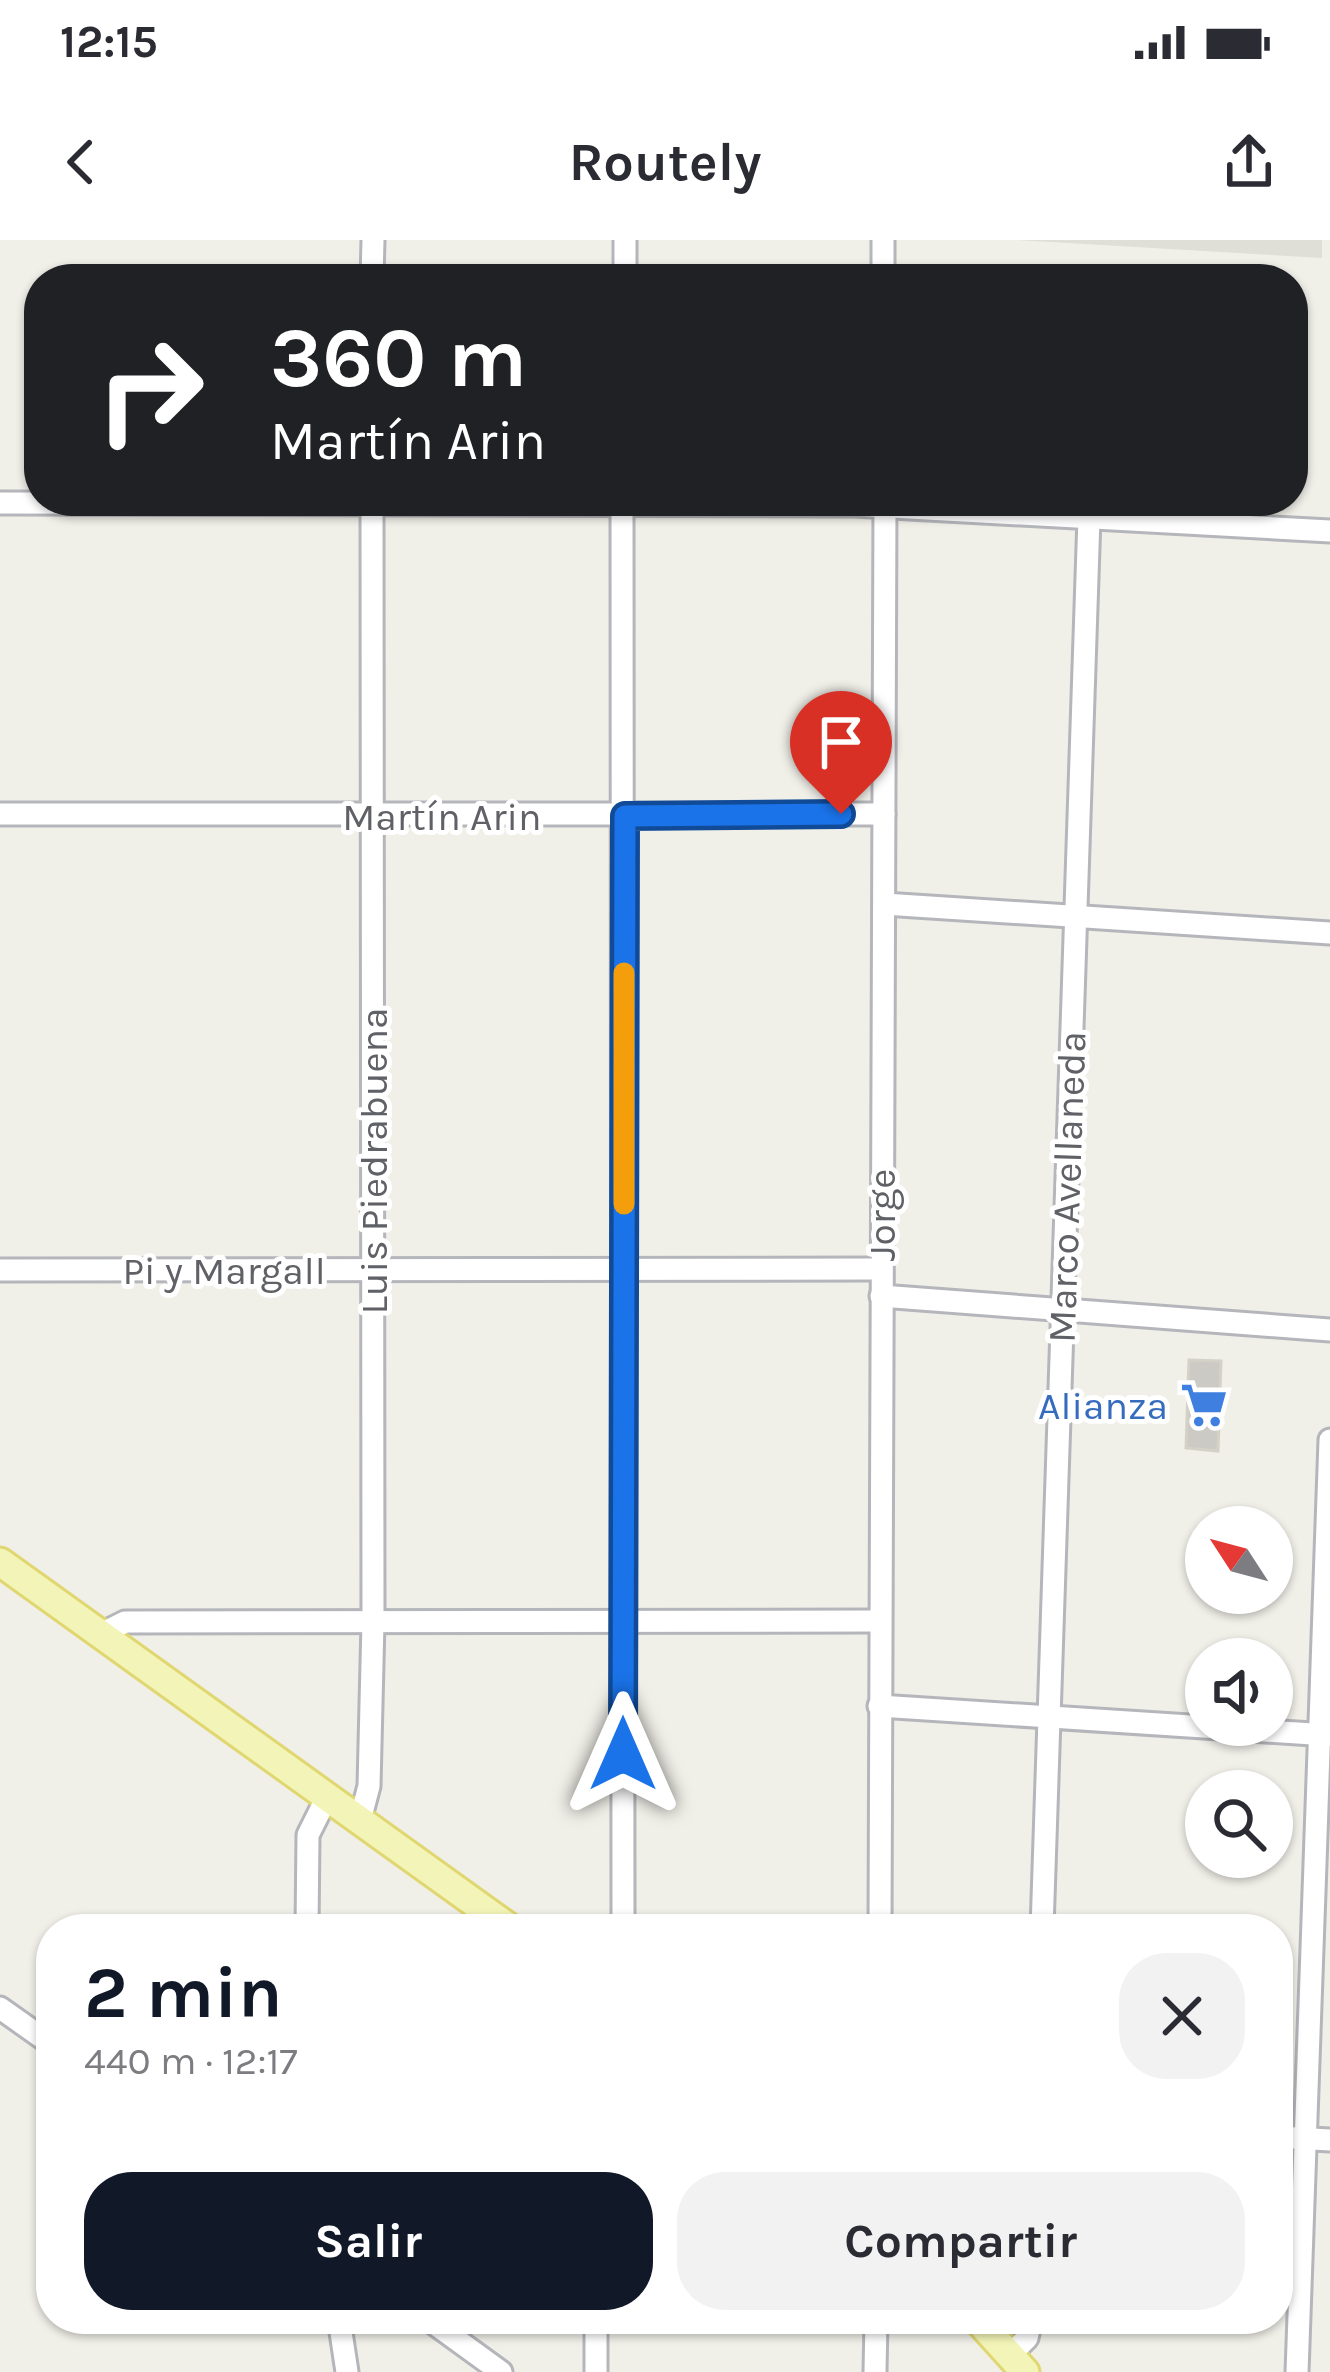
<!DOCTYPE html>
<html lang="es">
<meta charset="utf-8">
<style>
:root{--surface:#fff;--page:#f2f2f3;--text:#2b2b33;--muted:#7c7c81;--accent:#111827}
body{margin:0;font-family:Karla,sans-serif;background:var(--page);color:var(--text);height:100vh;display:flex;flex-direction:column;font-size:45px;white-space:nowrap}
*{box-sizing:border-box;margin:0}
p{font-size:39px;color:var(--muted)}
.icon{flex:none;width:66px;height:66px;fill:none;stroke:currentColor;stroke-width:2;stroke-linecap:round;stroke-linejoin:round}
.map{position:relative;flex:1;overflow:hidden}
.side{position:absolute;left:36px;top:1674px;width:1257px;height:420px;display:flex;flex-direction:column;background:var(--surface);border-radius:48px;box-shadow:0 3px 9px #0004}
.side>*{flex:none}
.hud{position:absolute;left:24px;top:24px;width:1284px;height:252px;border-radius:48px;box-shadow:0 3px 9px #0004;background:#202124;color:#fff;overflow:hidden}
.needle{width:78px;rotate:306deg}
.fabs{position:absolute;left:1185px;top:1266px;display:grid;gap:24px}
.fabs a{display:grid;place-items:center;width:108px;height:108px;border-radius:50%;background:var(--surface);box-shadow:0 3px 9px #0004;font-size:60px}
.pin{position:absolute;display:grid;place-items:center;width:102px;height:102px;color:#fff;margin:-123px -51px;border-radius:50% 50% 50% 0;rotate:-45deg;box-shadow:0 0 12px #0007}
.pin .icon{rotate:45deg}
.me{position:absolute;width:132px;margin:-66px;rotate:0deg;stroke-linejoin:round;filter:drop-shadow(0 0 9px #0008)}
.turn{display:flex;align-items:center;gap:42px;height:252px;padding:0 48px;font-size:54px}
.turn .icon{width:156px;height:156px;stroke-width:2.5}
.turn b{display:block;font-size:84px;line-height:102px}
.round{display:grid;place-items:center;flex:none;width:126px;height:126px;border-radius:48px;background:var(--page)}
.overview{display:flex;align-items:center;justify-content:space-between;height:204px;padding:0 48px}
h1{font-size:72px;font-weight:700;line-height:90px;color:var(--accent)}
.action{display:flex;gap:24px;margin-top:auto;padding:24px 48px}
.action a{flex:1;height:138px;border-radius:48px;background:var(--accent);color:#fff;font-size:48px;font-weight:700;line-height:138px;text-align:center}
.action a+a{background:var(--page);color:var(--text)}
.status{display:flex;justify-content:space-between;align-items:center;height:84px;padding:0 60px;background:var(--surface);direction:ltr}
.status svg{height:33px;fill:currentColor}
header{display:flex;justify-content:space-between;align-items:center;height:156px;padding:0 48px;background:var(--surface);font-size:54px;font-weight:700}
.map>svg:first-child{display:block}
.education{fill:#dfdfd7}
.building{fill:#cbcac5;stroke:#d4d2c7;stroke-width:3}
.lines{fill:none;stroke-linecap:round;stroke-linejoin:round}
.minor-casing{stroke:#b5b6bb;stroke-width:27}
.major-casing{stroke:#e0d771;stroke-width:33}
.minor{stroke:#fff;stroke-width:21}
.major{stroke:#f3f5b8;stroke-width:27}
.route-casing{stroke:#114b97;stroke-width:30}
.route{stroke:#1a73e8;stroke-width:21}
.slow{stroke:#f59e0b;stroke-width:21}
.labels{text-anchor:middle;stroke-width:10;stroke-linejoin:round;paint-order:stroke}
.street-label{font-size:39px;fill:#606166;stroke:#fff}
.shop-label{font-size:39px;fill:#366cbe;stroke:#fff;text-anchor:end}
</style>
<div class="status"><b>12:15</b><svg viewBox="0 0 49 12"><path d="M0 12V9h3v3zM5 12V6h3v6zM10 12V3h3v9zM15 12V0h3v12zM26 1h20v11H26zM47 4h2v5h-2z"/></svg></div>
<header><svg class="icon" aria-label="back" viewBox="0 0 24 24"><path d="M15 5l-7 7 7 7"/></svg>Routely<svg class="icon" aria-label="share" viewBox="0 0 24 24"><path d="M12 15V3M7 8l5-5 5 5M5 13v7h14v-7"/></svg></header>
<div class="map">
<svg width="1330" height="2132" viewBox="0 0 1330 2132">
<rect width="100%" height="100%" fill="#f0efe8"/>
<!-- education -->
<path class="education" d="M1017 0H1322V18Z"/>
<!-- building -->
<path class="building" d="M1189 1120 1221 1121 1218 1211 1186 1208Z"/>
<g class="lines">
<defs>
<g id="minor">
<path d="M883 0V39"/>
<path d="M372 39 373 0"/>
<path d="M625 39V0"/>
<path d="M622 261 623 1689"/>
<path d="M0 263 854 265 1330 291"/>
<path d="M0 574H884"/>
<path d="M884 664 1330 693"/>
<path d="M0 1030 880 1029"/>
<path d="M881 1056 1330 1090"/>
<path d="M101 1394 125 1382 878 1381"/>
<path d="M879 1466 1328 1495"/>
<path d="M360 1580 369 1546 373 1382 372 261"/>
<path d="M307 1689 308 1595 327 1557"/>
<path d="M880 1689 885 261"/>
<path d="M1042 1689 1089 277"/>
<path d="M0 1768 51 1804"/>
<path d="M1278 1897 1330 1900"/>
<path d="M339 2079 347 2132"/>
<path d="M428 2079 501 2132"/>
<path d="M1010 2115 1027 2098 1031 2079"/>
<path d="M596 2132V2079"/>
<path d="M875 2132 876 2079"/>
<path d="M1297 2132 1330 1200"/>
</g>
<g id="major">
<path d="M0 1322 511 1689"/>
<path d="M977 2079 1025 2132"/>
</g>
</defs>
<!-- minor casing -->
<use href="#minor" class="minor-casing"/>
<!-- major casing -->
<use href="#major" class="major-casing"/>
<!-- minor -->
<use href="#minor" class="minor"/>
<!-- major -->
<use href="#major" class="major"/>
</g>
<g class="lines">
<defs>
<path id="route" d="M623 1514 625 576 841 574"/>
</defs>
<!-- route casing -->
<use href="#route" class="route-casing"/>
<!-- route -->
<use href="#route" class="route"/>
<!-- slow -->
<path class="slow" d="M624 964V733"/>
</g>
<!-- icons -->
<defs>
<symbol id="supermarket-bare" viewBox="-9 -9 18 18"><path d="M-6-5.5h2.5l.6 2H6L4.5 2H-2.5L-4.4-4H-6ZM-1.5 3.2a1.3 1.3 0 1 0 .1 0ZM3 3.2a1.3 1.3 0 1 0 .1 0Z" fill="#3f7fe0" stroke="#fff" stroke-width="2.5" paint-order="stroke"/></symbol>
</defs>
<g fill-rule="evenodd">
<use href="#supermarket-bare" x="1171" y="1132" width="66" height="66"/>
</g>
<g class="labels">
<!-- street labels -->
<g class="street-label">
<text x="442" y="590">Martín Arin</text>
<text transform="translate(373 921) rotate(-90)" y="14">Luis Piedrabuena</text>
<text transform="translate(1066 947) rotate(-88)" y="14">Marco Avellaneda</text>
<text transform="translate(881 975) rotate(-90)" y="14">Jorge</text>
<text x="224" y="1044">Pi y Margall</text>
</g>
<!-- shop labels -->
<g class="shop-label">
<text x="1168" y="1179">Alianza</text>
</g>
</g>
</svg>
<div class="fabs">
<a><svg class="needle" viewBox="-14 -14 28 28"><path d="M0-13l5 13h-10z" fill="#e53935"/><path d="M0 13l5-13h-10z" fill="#7c7c81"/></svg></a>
<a><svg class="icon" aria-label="sound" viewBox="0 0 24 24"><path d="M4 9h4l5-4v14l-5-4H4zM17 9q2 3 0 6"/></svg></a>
<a><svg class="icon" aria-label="search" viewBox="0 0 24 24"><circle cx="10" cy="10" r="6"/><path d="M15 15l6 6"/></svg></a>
</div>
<div class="pin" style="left:841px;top:574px;background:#d93025"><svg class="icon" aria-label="arrive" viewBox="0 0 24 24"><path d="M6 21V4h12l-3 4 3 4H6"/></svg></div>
<svg class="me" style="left:623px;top:1514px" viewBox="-20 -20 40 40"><path d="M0-17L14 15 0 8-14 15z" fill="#1a73e8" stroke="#fff" stroke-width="4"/></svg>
<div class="hud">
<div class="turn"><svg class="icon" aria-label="right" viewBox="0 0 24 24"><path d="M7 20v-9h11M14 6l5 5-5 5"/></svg><div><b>360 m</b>Martín Arin</div></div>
</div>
<section class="side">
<div class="overview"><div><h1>2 min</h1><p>440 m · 12:17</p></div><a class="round"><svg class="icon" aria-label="close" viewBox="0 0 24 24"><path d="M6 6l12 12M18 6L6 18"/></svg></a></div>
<div class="action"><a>Salir</a><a>Compartir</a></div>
</section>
</div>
